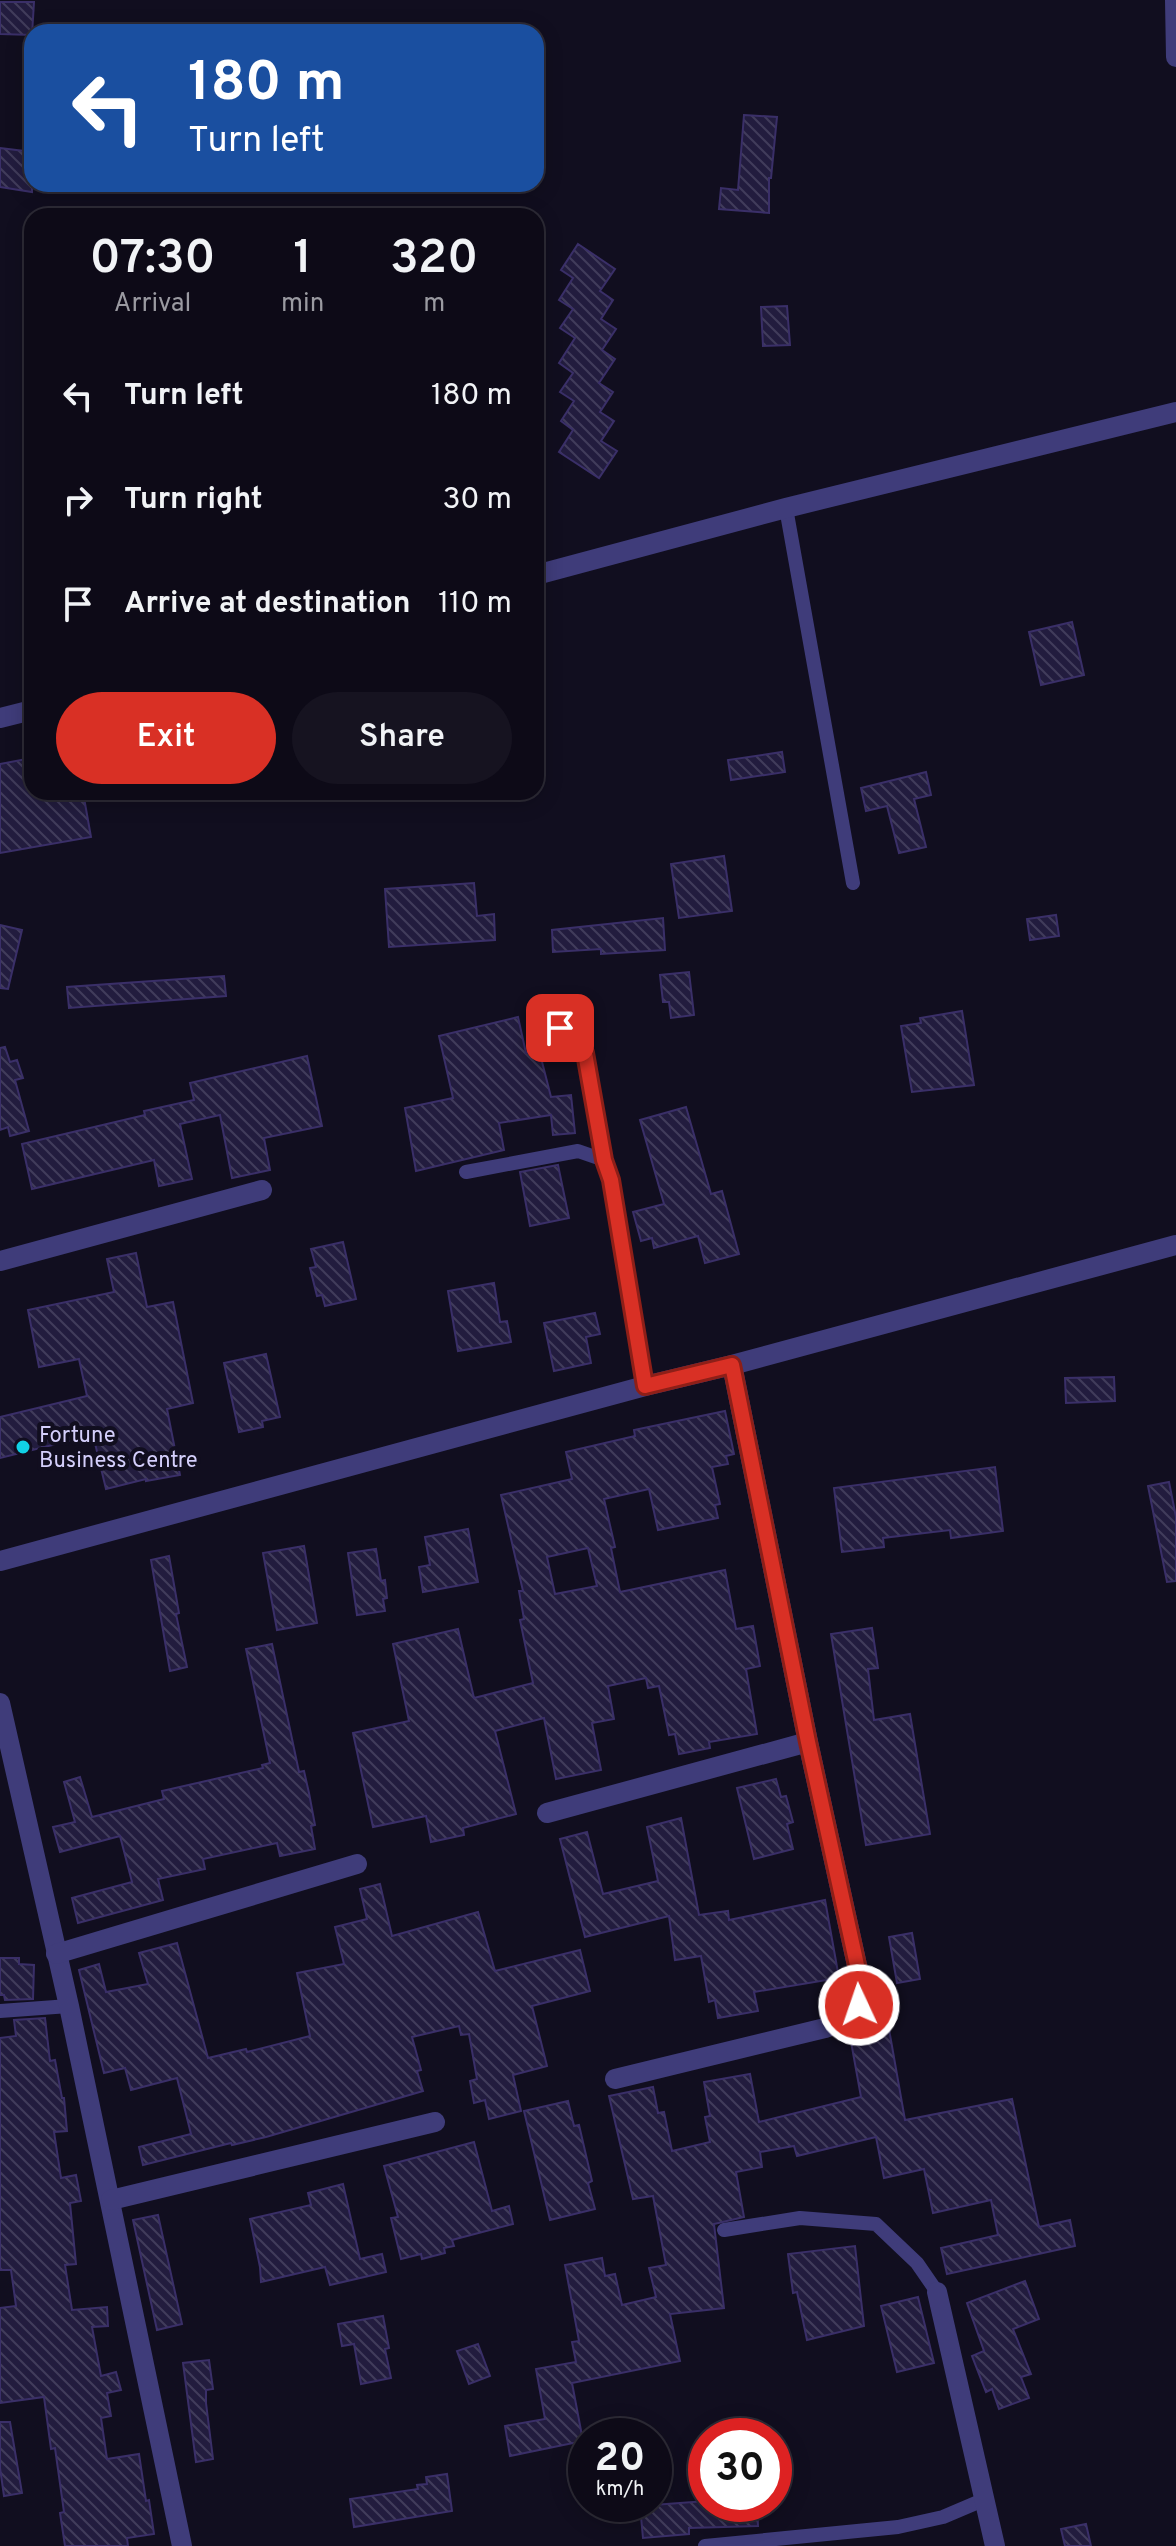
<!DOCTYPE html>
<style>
:root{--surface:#0d0a17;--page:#161320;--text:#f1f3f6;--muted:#9a9aa1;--line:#2d2b36;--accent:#d93025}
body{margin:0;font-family:Overpass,sans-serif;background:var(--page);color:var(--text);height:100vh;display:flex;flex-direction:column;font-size:30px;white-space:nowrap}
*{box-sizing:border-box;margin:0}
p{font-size:26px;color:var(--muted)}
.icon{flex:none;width:44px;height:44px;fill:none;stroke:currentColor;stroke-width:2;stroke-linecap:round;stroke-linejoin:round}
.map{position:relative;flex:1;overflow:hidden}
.drawer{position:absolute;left:24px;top:208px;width:520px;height:592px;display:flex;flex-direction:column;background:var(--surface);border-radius:24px;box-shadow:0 4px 20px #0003,0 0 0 2px var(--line)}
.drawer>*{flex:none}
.guide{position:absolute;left:24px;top:24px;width:520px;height:168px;border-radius:24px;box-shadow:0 4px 20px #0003,0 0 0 2px var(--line);background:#1a4fa0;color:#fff;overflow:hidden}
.speed{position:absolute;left:568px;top:2418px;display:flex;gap:16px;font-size:40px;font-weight:700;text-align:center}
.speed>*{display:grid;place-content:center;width:104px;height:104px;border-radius:50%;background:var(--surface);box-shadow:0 4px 20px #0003,0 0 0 2px var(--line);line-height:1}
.speed small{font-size:20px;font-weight:400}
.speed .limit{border:12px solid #d22;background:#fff;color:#111}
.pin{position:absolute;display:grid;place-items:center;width:68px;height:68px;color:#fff;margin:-34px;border-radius:16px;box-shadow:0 4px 12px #0006}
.me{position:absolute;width:88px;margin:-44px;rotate:357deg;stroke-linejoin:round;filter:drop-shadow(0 0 6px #0008)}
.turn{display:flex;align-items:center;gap:28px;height:168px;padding:0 32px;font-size:36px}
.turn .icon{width:104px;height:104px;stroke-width:2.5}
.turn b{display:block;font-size:56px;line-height:68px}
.eta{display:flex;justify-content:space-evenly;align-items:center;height:136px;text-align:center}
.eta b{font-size:48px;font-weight:600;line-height:56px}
.button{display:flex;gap:16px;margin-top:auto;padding:16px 32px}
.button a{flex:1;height:92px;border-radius:48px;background:var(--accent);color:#fff;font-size:32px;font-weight:600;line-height:92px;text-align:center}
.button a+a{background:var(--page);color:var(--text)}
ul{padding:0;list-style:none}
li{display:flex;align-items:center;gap:24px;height:104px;padding:0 32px}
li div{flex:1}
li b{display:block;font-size:30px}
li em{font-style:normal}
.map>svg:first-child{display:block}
.building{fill:url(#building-back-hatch);stroke:#3a2f68;stroke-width:2;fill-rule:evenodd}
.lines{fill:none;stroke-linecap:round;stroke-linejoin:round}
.lane{stroke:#3f3c7a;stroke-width:14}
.street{stroke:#3f3c7a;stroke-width:20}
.route-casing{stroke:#8d1f18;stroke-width:20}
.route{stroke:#d93025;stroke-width:14}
.poi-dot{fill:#11d1e5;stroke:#110e1f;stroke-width:3}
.labels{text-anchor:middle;stroke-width:8;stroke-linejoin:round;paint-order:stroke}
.poi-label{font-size:22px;fill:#d4cffb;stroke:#110e1f;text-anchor:start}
</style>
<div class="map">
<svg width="1176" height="2546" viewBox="0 0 1176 2546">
<defs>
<pattern id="building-back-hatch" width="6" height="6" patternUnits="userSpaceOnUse" patternTransform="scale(2)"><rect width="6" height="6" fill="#221c3e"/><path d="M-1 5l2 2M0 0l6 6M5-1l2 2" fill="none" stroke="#413c5b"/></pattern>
</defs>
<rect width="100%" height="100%" fill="#110e1f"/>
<!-- building -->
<g class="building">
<path d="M0 2H34L32 35 0 34Z"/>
<path d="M744 115 777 117 771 178H769V213L719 209 721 188 738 190Z"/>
<path d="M0 148 32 152V192L0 187Z"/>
<path d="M578 244 615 269 600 291 613 300 601 319 616 329 602 350 615 359 599 383 613 392 600 412 614 421 601 441 617 451 599 478 559 452 573 430 561 421 574 401 560 392 573 373 559 363 575 338 560 328 573 309 559 300 573 278 561 270Z"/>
<path d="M787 306 790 345 763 346 761 307Z"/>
<path d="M1072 622 1084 675 1041 685 1029 632Z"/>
<path d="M782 752 785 772 731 780 728 760Z"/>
<path d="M32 758V792H83L91 837 0 853V764Z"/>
<path d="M926 772 931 795 914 799 926 847 899 853 887 806 866 811 861 788Z"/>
<path d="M724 856 732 911 679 918 671 864Z"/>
<path d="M474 883 477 916 494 914 495 940 389 947 385 889Z"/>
<path d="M1056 915 1059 936 1030 940 1027 919Z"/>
<path d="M663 918 665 950 601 954V949L553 952 552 930Z"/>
<path d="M0 925 22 930 8 989 0 988Z"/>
<path d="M689 972 694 1015 671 1018 669 1002H663L660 975Z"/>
<path d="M224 976 226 996 69 1008 67 987Z"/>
<path d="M962 1011 974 1085 912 1092 901 1026 921 1023 920 1018Z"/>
<path d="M518 1017 526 1053 539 1050 551 1097 571 1095 575 1133 553 1135 551 1115 499 1123 504 1150 416 1171 405 1108 453 1098 439 1036Z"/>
<path d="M5 1047 10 1062 17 1060 23 1078 15 1080 29 1131 10 1136 8 1127 0 1130V1048Z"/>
<path d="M307 1056 322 1126 264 1138 270 1170 232 1178 220 1115 180 1124 192 1179 159 1186 154 1160 32 1189 22 1144 145 1115 144 1111 194 1100 190 1083Z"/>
<path d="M686 1107 711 1194 722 1191 739 1254 705 1263 698 1236 654 1248 652 1238 641 1241 633 1212 664 1204 640 1120Z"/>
<path d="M558 1165 569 1218 530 1226 520 1172Z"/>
<path d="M343 1242 356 1299 325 1306 322 1295 317 1296 310 1268 316 1267 311 1249Z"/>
<path d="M136 1253 147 1307 173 1302 193 1403 167 1409 180 1475 146 1481V1479L106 1489 93 1435 0 1458V1417L87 1396 79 1359 39 1367 28 1310 114 1292 107 1259Z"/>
<path d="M494 1283 500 1322 507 1321 511 1342 458 1351 448 1291Z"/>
<path d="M595 1313 600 1334 586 1337 591 1363 554 1371 544 1323Z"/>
<path d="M266 1354 280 1417 262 1421 263 1427 239 1432 224 1363Z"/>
<path d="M1114 1377 1115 1401 1066 1403 1065 1378Z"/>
<path d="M725 1411 734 1454 726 1456 728 1464 712 1467 720 1504 715 1505 718 1518 658 1530 649 1489 604 1499 615 1547 611 1548 620 1592 725 1570 736 1629 753 1626 760 1666 746 1669 757 1734 709 1742 710 1748 679 1754 675 1734 669 1735 659 1686 648 1688 646 1678 608 1686 614 1719 592 1723 601 1770 556 1779 544 1718 495 1731 516 1814 463 1828 464 1835 431 1842 426 1816 373 1827 353 1733 409 1721 393 1644 458 1629 474 1698 533 1683 520 1620 524 1619 519 1591H523L501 1495 572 1479 566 1452 635 1436 634 1430ZM588 1548 597 1586 555 1594 547 1557Z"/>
<path d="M995 1467 1003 1531 951 1538 950 1530 883 1538 884 1547 842 1552 834 1488Z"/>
<path d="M1169 1482 1176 1517V1581L1167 1582 1148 1486Z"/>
<path d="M468 1529 478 1582 423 1592 419 1567 430 1565 425 1537Z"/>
<path d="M304 1546 317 1623 277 1630 263 1553Z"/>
<path d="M376 1549 381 1581 385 1580 387 1598 383 1599 385 1611 357 1615 348 1553Z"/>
<path d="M169 1556 179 1613 176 1614 187 1667 170 1671 151 1560Z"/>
<path d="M872 1628 878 1668 868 1669 874 1720 910 1714 930 1834 866 1845 831 1634Z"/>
<path d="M272 1644 299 1772 304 1771 309 1793 315 1825 311 1826 315 1849 280 1856 277 1843 203 1859 205 1869 158 1879 163 1900 78 1923 72 1898 132 1882 120 1836 60 1852 53 1827 75 1822 64 1782 80 1777 92 1817 164 1799 162 1791 263 1768 262 1765 270 1763 246 1649Z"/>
<path d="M776 1779 781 1797 786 1796 793 1822 787 1824 793 1849 754 1859 737 1788Z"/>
<path d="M681 1818 699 1915 728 1911 729 1920 825 1900 839 1978 754 1992 758 2011 718 2018 715 2000 709 2002 701 1956 675 1960 669 1916 585 1937 560 1839 587 1832 603 1894 658 1881 647 1827Z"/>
<path d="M380 1884 392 1936 478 1912 495 1971 580 1950 590 1991 532 2006 547 2066 513 2075 521 2111 489 2119 485 2100 474 2103 470 2081 477 2079 469 2034 461 2035 459 2026 412 2037 421 2070 417 2071 423 2091 266 2137 232 2145 231 2143 143 2165 139 2147 191 2134 177 2078 131 2090 125 2068 104 2073 79 1970 99 1964 106 1992 148 1984 139 1953 177 1943 208 2058 246 2049 247 2052 310 2036 297 1973 344 1964 335 1927 367 1919 360 1889Z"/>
<path d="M912 1933 920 1979 897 1983 889 1937Z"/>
<path d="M0 1958H19V1964L34 1965 33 1999 5 2000 4 1995H0Z"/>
<path d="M45 2018 50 2061 55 2060 62 2098H64L67 2131 54 2132 61 2178 76 2175 81 2201 70 2203 76 2264 65 2265 72 2310 107 2307 108 2326 92 2327 101 2376 116 2372 121 2390 107 2393 111 2416 101 2418 107 2459 139 2454 146 2501 149 2500 154 2534 127 2538 128 2546H65L60 2513 64 2512 55 2448 51 2449 44 2397 0 2403V2308L16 2306 11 2270H0V2038L16 2036 14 2020Z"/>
<path d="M889 2029 905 2120 1012 2099 1039 2227 1070 2220 1075 2246 947 2274 941 2248 998 2235 991 2200 933 2213 924 2169 884 2178 876 2137 797 2156 794 2146 760 2152 762 2167 736 2172 744 2217 714 2224 724 2308 670 2314 680 2361 572 2383 583 2441 510 2456 505 2426 545 2419 536 2369 576 2362 572 2342 579 2341 565 2265 602 2258 605 2276 615 2274 622 2305 656 2297 649 2268 666 2265 653 2196 633 2199 609 2096 653 2087 658 2113 664 2112 672 2151 710 2142 705 2117 710 2116 704 2082 750 2074 759 2122 861 2097 850 2036Z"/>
<path d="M568 2101 574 2126 579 2125 592 2181 588 2183 595 2209 550 2220 524 2111Z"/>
<path d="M474 2142 492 2211 509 2206 513 2224 452 2240 454 2246 444 2248 445 2253 422 2259 421 2254 401 2259 391 2218 398 2217 384 2166Z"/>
<path d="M343 2184 360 2259 382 2254 386 2272 330 2285 325 2267 261 2282 260 2267 250 2219 311 2205 308 2193Z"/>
<path d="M158 2215 182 2324 157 2330 133 2220Z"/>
<path d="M855 2246 864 2326 807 2340 797 2292 793 2293 788 2254Z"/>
<path d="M1025 2281 1039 2319 1013 2329 1031 2374 1021 2377 1029 2398 999 2409 992 2389 986 2392 972 2356 984 2351 967 2303Z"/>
<path d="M918 2297 934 2363 897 2372 881 2306Z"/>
<path d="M383 2316 389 2348 385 2349 391 2378 361 2384 354 2344 342 2346 338 2324Z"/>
<path d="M478 2344 490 2376 469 2384 457 2351Z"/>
<path d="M209 2360 213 2389 206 2390V2403L213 2459 196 2462 183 2363Z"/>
<path d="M0 2422H10L22 2493 4 2496 0 2468Z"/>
<path d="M447 2474 452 2511 354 2527 350 2499 418 2489 417 2485 427 2484 426 2477Z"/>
<path d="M706 2501V2504H757L758 2526 689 2528V2534L643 2538 640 2506Z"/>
<path d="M1086 2524 1091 2546H1065L1061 2529Z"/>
</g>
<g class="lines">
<!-- lane -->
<g class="lane">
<path d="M786 508 853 883"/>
<path d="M541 1022 560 1028 573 1037 585 1053 604 1160"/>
<path d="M466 1172 578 1151 604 1160 611 1180 645 1386"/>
<path d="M0 2011 69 2006"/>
<path d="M724 2230 800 2218 876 2224 917 2263 937 2292"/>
<path d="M705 2546 898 2527 943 2517 983 2500"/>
</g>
<!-- street -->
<g class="street">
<path d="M1175 0 1176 57"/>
<path d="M536 575 786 508 1176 412"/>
<path d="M0 718 32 710"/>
<path d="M0 1261 262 1190"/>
<path d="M0 1561 645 1386 732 1365 1176 1245"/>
<path d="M0 1703 69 2006 182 2546"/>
<path d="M547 1813 808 1742"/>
<path d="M56 1954 357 1864"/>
<path d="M615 2079 825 2028C850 2019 857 2015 862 1988L808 1742 732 1365"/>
<path d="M111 2200 435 2122"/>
<path d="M937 2292 995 2546"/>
</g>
</g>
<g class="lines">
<defs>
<path id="route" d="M560 1028 573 1037 585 1053 604 1160 611 1180 645 1386 732 1365 808 1742 862 1988 859 2005"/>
</defs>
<!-- route casing -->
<use href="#route" class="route-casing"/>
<!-- route -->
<use href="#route" class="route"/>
</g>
<!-- markers -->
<circle class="poi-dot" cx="23" cy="1447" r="8"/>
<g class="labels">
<!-- poi labels -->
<g class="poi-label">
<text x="39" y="1442">Fortune<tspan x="39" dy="25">Business Centre</tspan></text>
</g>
</g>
</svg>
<div class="speed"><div>20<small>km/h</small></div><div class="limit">30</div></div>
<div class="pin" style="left:560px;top:1028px;background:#d93025"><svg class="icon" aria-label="arrive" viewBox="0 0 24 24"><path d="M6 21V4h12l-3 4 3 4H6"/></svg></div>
<svg class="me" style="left:859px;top:2005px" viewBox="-20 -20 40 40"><circle r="17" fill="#d93025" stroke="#fff" stroke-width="3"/><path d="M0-11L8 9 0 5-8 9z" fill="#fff"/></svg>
<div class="guide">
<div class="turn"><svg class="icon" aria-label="left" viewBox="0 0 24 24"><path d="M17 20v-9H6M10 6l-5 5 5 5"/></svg><div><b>180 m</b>Turn left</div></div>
</div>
<section class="drawer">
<div class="eta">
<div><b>07:30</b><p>Arrival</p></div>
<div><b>1</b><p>min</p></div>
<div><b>320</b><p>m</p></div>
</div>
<ul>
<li><svg class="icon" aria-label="left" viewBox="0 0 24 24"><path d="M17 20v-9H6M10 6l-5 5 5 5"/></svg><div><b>Turn left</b></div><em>180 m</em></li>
<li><svg class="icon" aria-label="right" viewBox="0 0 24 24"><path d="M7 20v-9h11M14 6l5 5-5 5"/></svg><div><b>Turn right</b></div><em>30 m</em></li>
<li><svg class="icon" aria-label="arrive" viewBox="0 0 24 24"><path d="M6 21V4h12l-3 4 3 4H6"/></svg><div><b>Arrive at destination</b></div><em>110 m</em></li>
</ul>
<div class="button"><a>Exit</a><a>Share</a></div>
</section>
</div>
